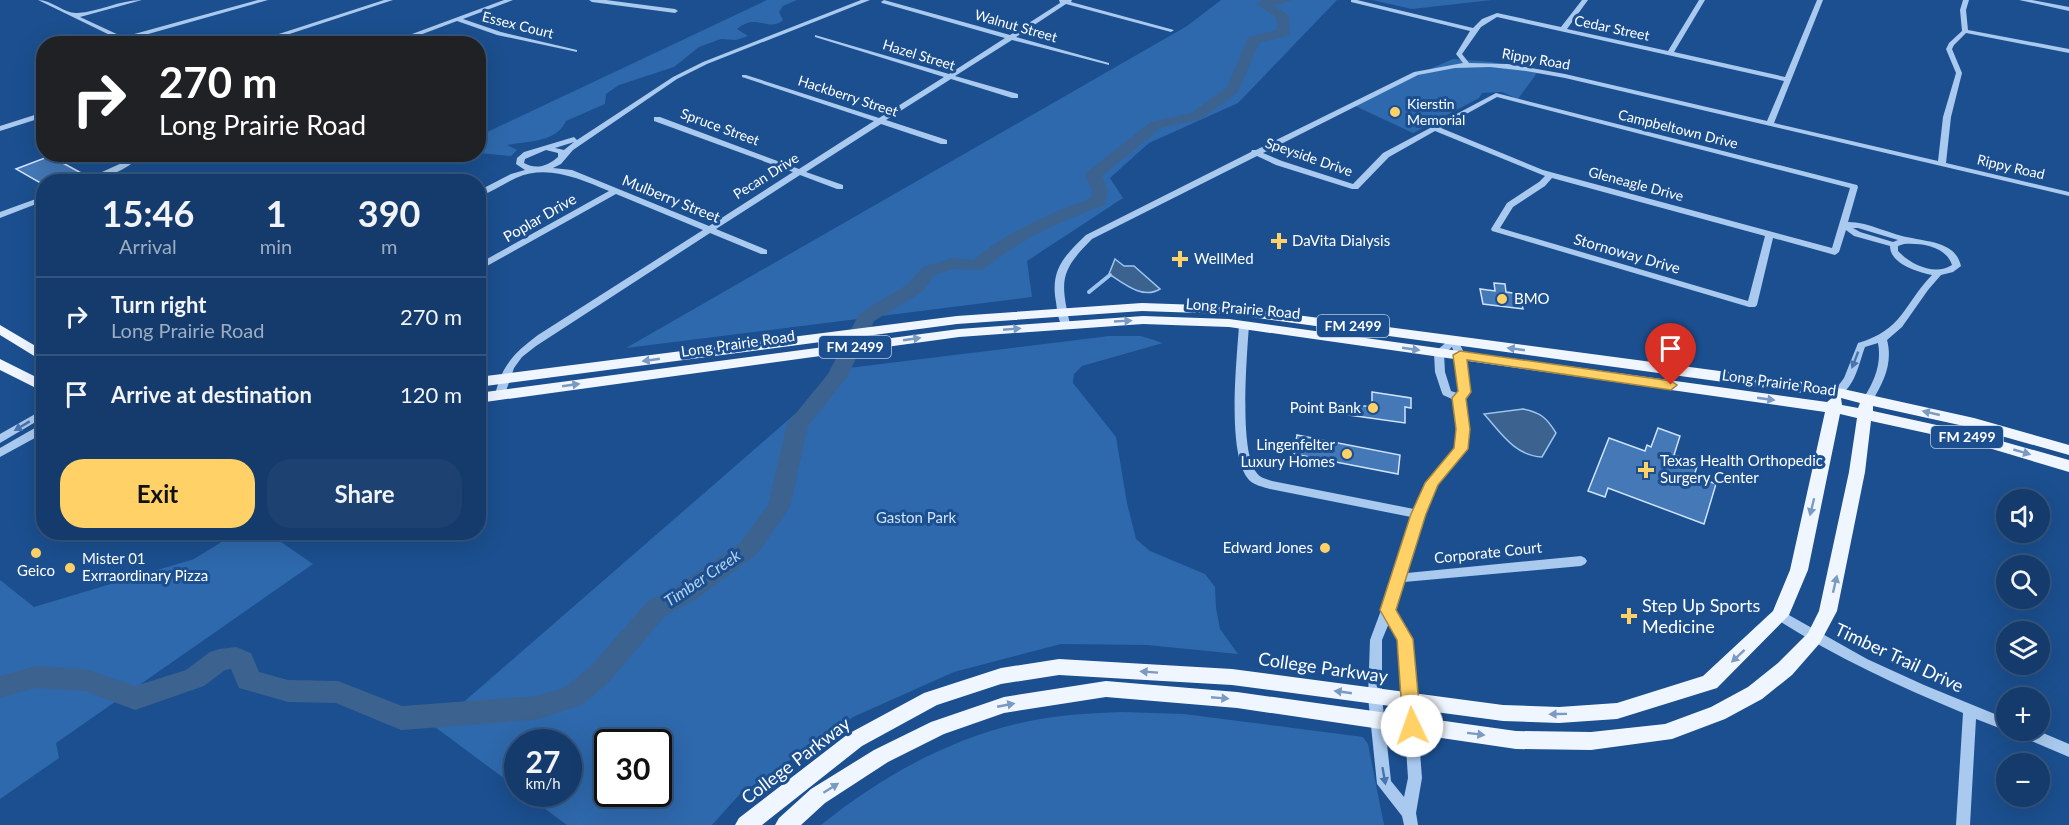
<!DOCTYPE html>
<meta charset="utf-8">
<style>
:root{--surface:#143b6b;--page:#1d4271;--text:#f1f3f6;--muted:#9dadc1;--line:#33557e;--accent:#ffd166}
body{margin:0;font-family:Lato,sans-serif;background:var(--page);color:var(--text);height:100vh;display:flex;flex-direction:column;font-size:22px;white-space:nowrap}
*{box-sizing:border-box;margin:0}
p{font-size:20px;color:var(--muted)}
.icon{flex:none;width:33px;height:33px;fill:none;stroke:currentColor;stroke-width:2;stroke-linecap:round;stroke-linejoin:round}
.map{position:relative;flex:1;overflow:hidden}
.sheet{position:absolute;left:36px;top:174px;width:450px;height:366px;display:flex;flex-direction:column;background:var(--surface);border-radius:24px;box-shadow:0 6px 24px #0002,0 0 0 2px var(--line)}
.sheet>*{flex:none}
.banner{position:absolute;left:36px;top:36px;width:450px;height:126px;border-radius:24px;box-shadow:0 6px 24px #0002,0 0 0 2px var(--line);background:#202124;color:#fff;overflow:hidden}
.buttons{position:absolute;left:1996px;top:489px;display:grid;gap:12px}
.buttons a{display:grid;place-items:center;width:54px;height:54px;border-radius:50%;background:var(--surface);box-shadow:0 6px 24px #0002,0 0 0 2px var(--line);font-size:30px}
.speed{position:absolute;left:504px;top:729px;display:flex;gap:12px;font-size:30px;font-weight:700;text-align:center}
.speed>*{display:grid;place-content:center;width:78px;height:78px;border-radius:50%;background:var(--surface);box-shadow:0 6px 24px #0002,0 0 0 2px var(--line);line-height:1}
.speed small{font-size:15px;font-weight:400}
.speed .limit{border:3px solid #111;border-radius:9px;background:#fff;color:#111}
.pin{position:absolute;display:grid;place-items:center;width:51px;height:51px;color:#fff;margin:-62px -26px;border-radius:50% 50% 50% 0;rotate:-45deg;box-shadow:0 0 6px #0007}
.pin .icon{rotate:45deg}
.me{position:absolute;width:66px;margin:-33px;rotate:357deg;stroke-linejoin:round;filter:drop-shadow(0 0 4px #0008)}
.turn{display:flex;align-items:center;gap:21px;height:126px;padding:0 24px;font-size:27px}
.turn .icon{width:78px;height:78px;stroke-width:2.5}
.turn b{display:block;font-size:42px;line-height:51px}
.eta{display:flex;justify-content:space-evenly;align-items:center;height:102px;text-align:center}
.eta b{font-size:36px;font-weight:700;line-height:42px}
.action{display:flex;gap:12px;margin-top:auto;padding:12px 24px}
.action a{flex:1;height:69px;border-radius:24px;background:var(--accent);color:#111;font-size:24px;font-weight:700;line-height:69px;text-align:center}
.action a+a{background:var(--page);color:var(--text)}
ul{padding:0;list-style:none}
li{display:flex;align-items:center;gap:18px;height:78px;padding:0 24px;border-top:2px solid var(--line)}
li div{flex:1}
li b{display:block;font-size:22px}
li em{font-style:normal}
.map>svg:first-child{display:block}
.green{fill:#2e69ad;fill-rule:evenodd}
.water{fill:#3c6290;stroke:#9cc4f0;stroke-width:1.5}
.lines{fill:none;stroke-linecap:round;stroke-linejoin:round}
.stream{stroke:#9cc4f0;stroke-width:4}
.river{fill:#3c6290;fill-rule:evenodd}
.building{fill:#4478b7;stroke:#cfe3fa;stroke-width:1.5}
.minor{fill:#a9c9ee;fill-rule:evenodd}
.major{fill:#f0f6ff;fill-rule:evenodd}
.oneway{fill:#7b9ac1}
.oneway2{fill:#4674ac}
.route{fill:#ffd166;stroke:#a68842;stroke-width:1.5}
.poi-dot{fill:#ffd166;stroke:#1b4f8f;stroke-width:2}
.labels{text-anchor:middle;stroke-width:6;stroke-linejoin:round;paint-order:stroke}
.far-street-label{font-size:14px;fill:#fff;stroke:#1b4f8f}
.far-poi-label{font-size:14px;fill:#fff;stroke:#1b4f8f;text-anchor:start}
.shield{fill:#1b4f8f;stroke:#bbcadd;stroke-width:1.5}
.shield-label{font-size:14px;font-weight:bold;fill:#fff}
.street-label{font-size:15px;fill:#fff;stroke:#1b4f8f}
.poi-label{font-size:15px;fill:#fff;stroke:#1b4f8f;text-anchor:start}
.park-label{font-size:15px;fill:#cfe3fa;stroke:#1b4f8f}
.water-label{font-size:16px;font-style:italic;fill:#b5d3f5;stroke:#1b4f8f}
.near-poi-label{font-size:18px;fill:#fff;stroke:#1b4f8f;text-anchor:start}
.near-street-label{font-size:18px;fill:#fff;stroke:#1b4f8f}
</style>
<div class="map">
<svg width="2069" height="825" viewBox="0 0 2069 825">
<rect width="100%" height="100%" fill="#1b4f8f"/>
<!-- green -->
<g class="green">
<path d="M767 0H797L783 6 779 12 783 20C769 33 757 12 737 29L748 36 736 40 721 39 699 47 674 67 619 85 606 94 605 104 566 121C556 143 528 141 507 145L517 150 511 156 479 153V138L483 134Z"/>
<path d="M1221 0H1337L1238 103 1149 143 1110 178 1123 198 1027 261 1032 297 626 348 1187 26Z"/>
<path d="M1372 0H1492L1412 9Z"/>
<path d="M1453 59 1492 62 1537 73 1518 99 1502 92 1482 93 1479 98 1413 133 1355 106 1402 81Z"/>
<path d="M1109 336H1141L1163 343 1082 366 1074 374 1073 383 1116 437 1127 503 1136 539 1150 551 1205 574 1215 587 1216 608 1220 629 1238 654 1147 645 1061 644 954 672 853 717 739 795 712 825H567L525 794H568V742H518L517 788 435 727 848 368ZM658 742V794H608V742Z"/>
<path d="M236 533H268L313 564 56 743 59 758 0 799V580L34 607 194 559Z"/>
<path d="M1122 712 1184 714 1363 737 1368 744 1384 825H821C888 771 966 729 1053 717 1075 714 1099 713 1122 712Z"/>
</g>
<!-- water -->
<g class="water">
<path d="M1115 259 1124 266H1134L1160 289C1143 300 1123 283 1109 274Z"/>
<path d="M1523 409C1540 412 1547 418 1556 433L1542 457C1515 456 1501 433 1484 414Z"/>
</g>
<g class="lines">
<!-- stream -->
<path class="stream" d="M1089 292 1110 275"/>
<!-- river -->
<path class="river" d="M1263 0H1292L1274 6 1288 15 1290 35 1259 43 1238 92 1201 119 1161 128 1102 176 1108 190 1105 205C1060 221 1020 239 983 270L954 269 935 275 922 292 874 321 847 377 808 426 790 507 757 554 695 600 665 616 608 683 582 705 536 720 401 730 336 703 288 702 239 688 231 669 225 670 204 686 135 710 85 691 35 688 0 698V676L35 666 85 669 135 686 186 670 210 652 219 649 236 647 251 653 259 672 288 680 338 681 402 706 536 696 564 688 590 667 647 602 677 586 741 542 768 505 787 424 828 374 859 314 908 284 923 267 953 258 973 260C1009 231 1048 214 1091 198L1092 190 1085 175 1087 172 1151 122 1191 113 1227 87 1248 37 1278 30 1276 17 1256 4Z"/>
</g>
<!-- building -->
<g class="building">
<path d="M50 156 83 174 64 182H44V185L16 169Z"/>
<path d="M1494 283 1505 284 1506 292 1520 294 1523 309 1483 304 1480 289 1495 291Z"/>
<path d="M1372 392 1411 398V408L1405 407V423L1342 414V403L1372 407Z"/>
<path d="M1658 428 1680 436 1674 455 1698 463 1694 476 1716 484 1704 524 1608 488 1605 497 1588 491 1609 438 1645 451 1647 445 1651 447Z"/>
<path d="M1297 435 1400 455 1398 474 1294 454Z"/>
</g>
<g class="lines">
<!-- minor -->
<g class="minor">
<path d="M38 0C52 0 65 14 77 13 99 12 119 0 142 0L80 17 121 36H127L258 0H268L127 40 118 39Z"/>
<path d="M384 0H393L259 44H248Z"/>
<path d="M504 0H513L463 19 501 32 577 50V52L497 35 457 21 396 44H385Z"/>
<path d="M589 0H606L675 9 678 11 675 13 592 2Z"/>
<path d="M861 0H870L707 64 677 79 573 150 561 164 553 168 572 170 709 226 793 172 654 121V117H660L799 169 874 121 742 77V75H746L879 118 944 77 815 37V35L949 74 1005 38 882 3 881 2 884 0 1010 35 1060 3 1059 0H1072L1071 2 1174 30 1171 32 1066 4 1016 37 1109 63V65L1012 40 955 76 1018 94V98H1012L951 79 886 120 947 140V144H941L881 124 806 172 843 185V189H837L800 175 716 229 767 250V254H761L710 233 536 346 522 357 514 368 504 397H496L495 395C502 365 514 353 538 335L703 230 616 194 478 271V264L609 191C579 179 548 164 516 178 503 184 492 192 478 197V191L511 174 525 170 516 164 517 158 524 152 574 137 577 140 673 77 703 62ZM574 142 564 150 555 148ZM546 150 558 153V157C548 166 536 170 524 163L525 159Z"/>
<path d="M1351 0H1357L1473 28 1482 19 1497 13 1561 27 1582 0H1588L1567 29 1668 51 1699 0H1705L1674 52 1785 77 1817 0H1823L1774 123 1938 161 1943 117 1956 73 1946 49 1949 43 1962 31 1960 10 1963 0H1969L1966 10 1968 30 2069 49V53L1966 33 1954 45 1952 49 1962 73 1951 117 1946 163 2069 192V196L1565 78 1526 71 1490 67 1455 68 1418 75 1263 153 1282 161 1353 184 1383 153 1496 93 1857 185 1858 187 1848 222C1870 222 1890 235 1912 238 1924 241 1936 241 1948 248 1955 252 1959 258 1961 266L1953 272 1941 275 1928 290 1902 327 1887 340C1893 362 1884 382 1872 401H1864L1863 399C1874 382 1882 364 1878 343L1865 347C1859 363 1855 388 1838 396L1833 393 1844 378 1858 343C1903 330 1903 305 1932 275 1918 272 1890 264 1890 246L1854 236 1846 230 1839 252 1835 255 1773 238 1757 305 1755 307H1749L1492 231 1491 229 1507 203 1539 182 1545 176 1435 131 1389 157 1358 189H1352L1276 165 1257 156 1092 239C1060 271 1060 280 1070 324L1068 326H1062C1058 319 1057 310 1056 302 1050 270 1064 256 1086 235L1251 152 1252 150H1256L1414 72 1463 63 1456 54 1470 31 1351 2ZM1497 17 1784 81 1767 121 1565 74 1508 64 1469 63 1462 54 1481 27ZM1497 97 1850 188 1832 248 1543 170 1441 128ZM1552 178 1765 236 1748 301 1500 228 1513 207 1545 186ZM1853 228H1858L1898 240 1893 242 1860 232ZM1904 244C1921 243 1946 246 1952 265 1935 276 1911 265 1898 251V246Z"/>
<path d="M2019 0H2032L2069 7V11Z"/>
<path d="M478 93 488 95 478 97Z"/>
<path d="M44 112V117L0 131V126Z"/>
<path d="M122 154H131L136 160C125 171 96 182 80 182L124 162 127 160Z"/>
<path d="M44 196V201L0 218V212Z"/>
<path d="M1244 322 1249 325C1247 355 1239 450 1256 472 1260 478 1266 479 1272 481L1414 509 1428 480 1456 448 1458 429 1454 400 1443 395 1442 393 1435 372 1434 353 1451 338H1457L1465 355 1470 392 1464 399 1468 429 1466 449 1437 485 1424 514 1407 573 1581 556 1585 558 1587 561 1585 564 1581 566 1404 582 1394 609 1411 639 1422 778 1416 813 1418 825H1404L1402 816 1377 784 1368 697 1370 640 1393 578 1411 517 1270 489C1263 487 1254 485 1249 480 1226 454 1237 359 1239 325ZM1452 347 1455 355 1460 391 1457 393 1451 391 1445 372 1444 354ZM1389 623 1399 640 1408 778 1404 797 1391 781 1382 697V640Z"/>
<path d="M44 409V417L0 443V434Z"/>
<path d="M40 425H44V433L0 457V448Z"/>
<path d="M1780 610 1867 659 1924 685 2007 719V730H2008L2007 731 1976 719 1970 825H1956L1963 713C1898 686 1835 657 1776 619L1774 615 1776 611Z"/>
<path d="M2013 730H2036L2069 744V757L2015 734Z"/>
</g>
<!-- major -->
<g class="major">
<path d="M1142 303 1229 306 1825 385 1974 418 2069 445V455L1973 428 1873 406V411L1973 433 2069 460V472L1972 443 1871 421 1865 472 1837 611 1820 643 1792 675 1762 699 1725 719 1672 739 1591 750 1516 749 1237 708 1106 697 1004 713 944 734 888 762 825 803 801 825H775L779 818 811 789 874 750 931 722 1004 697 1106 681 1237 692 1516 731 1591 732 1665 724 1711 707 1748 687 1778 663 1808 633 1819 611 1849 472 1857 418 1840 414 1808 570 1789 615 1717 688 1617 719 1559 723 1503 721 1232 685 1059 675 1001 684 937 705 862 746 762 825H735L739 818 848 734 924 693 1001 668 1059 659 1232 669 1503 705 1559 707 1617 703 1703 676 1773 611 1790 570 1825 412 1229 327 1143 324 959 337 478 403V393L959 329 1143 316 1229 319 1827 402 1833 397 1229 314 1142 311 957 324 478 387V377L957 316ZM1841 398 1860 403 1858 408 1842 405Z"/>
<path d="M0 325 44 351V362L0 335Z"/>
<path d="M0 359 44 381V392L0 370Z"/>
</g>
</g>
<!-- one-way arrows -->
<defs><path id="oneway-solid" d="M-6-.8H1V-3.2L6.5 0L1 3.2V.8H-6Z" transform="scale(1.5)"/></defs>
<g class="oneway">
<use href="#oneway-solid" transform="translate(1123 321) rotate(-3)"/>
<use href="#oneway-solid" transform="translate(1012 329) rotate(-5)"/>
<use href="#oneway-solid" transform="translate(912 339) rotate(-8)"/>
<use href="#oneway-solid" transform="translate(1411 349) rotate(8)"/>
<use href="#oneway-solid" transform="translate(1516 349) rotate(-172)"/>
<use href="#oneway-solid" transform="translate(651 360) rotate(172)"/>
<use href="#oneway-solid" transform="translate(571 385) rotate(-8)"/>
<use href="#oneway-solid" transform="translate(1766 399) rotate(8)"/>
<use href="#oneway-solid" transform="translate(1931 413) rotate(-167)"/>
<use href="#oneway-solid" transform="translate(2022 452) rotate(16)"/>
<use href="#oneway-solid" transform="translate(1812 507) rotate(104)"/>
<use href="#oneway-solid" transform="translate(1835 584) rotate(-77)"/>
<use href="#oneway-solid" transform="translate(1738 656) rotate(137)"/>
<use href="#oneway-solid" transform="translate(1149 672) rotate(-176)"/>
<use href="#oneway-solid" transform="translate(1343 692) rotate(-172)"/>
<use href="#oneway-solid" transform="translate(1220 698) rotate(5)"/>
<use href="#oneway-solid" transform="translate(1006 705) rotate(-11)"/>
<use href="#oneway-solid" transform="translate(1558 714) rotate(179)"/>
<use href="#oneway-solid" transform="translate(1476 734) rotate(7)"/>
<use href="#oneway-solid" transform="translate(831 788) rotate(-32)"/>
</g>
<g class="oneway2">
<use href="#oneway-solid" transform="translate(1855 360) rotate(111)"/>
<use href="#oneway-solid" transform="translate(22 426) rotate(149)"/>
<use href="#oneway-solid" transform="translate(1384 776) rotate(80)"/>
</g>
<!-- route -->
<path class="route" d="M1460 351 1671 381 1677 385 1671 390 1467 360 1471 392 1466 399 1470 429 1468 449 1438 485 1426 514 1396 610 1413 639 1421 726 1419 732 1412 734 1406 732 1403 726 1397 640 1380 610 1411 514 1425 483 1454 448 1456 429 1452 398 1458 391 1453 355Z"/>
<!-- markers -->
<g class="poi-dot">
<circle cx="1395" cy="112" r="6"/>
<path d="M1276 232h6v6h6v6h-6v6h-6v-6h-6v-6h6z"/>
<path d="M1177 250h6v6h6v6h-6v6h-6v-6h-6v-6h6z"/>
<circle cx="1502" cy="299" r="6"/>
<circle cx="1373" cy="408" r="6"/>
<circle cx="1347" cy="454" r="6"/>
<path d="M1643 461h6v6h6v6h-6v6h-6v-6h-6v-6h6z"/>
<circle cx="1325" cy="548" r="6"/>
<circle cx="36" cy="553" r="6"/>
<circle cx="70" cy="568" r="6"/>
<path d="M1626 607h6v6h6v6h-6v6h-6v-6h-6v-6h6z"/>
</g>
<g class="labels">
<!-- far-street labels -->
<g class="far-street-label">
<text transform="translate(518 25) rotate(14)" y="5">Essex Court</text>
<text transform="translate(1016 26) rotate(16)" y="5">Walnut Street</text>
<text transform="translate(1612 28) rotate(12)" y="5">Cedar Street</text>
<text transform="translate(919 55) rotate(17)" y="5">Hazel Street</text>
<text transform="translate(1536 59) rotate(10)" y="5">Rippy Road</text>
<text transform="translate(848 96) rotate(18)" y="5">Hackberry Street</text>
<text transform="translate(720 127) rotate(20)" y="5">Spruce Street</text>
<text transform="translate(1678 129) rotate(14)" y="5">Campbeltown Drive</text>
<text transform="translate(1309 157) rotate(19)" y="5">Speyside Drive</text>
<text transform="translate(2011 167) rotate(13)" y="5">Rippy Road</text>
<text transform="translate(766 176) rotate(-32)" y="5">Pecan Drive</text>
<text transform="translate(1636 184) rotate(15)" y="5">Gleneagle Drive</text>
</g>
<!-- far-poi labels -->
<g class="far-poi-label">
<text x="1407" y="109">Kierstin<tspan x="1407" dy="16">Memorial</tspan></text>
</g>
<!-- shield labels -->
<g class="shield">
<rect x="1317" y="315" width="72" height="22" rx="4.5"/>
<rect x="819" y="336" width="72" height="22" rx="4.5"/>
<rect x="1931" y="426" width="72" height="22" rx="4.5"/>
</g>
<g class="shield-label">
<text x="1353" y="331">FM 2499</text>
<text x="855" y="352">FM 2499</text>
<text x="1967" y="442">FM 2499</text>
</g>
<!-- street labels -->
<g class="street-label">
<text transform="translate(671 199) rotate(22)" y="5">Mulberry Street</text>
<text transform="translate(540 218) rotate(-30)" y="5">Poplar Drive</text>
<text transform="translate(1627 254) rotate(16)" y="5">Stornoway Drive</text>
<text transform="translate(1243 309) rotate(5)" y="5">Long Prairie Road</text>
<text transform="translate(738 344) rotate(-8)" y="5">Long Prairie Road</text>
<text transform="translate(1779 383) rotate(8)" y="5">Long Prairie Road</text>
<text transform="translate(1488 553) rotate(-6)" y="5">Corporate Court</text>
</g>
<!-- poi labels -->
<g class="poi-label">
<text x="1292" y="246">DaVita Dialysis</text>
<text x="1194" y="264">WellMed</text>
<text x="1514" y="304">BMO</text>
<text x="1361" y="413" text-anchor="end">Point Bank</text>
<text x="1335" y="450" text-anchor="end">Lingenfelter<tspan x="1335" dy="17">Luxury Homes</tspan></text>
<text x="1660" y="466">Texas Health Orthopedic<tspan x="1660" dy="17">Surgery Center</tspan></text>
<text x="1313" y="553" text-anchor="end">Edward Jones</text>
<text x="82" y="564">Mister 01<tspan x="82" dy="17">Exrraordinary Pizza</tspan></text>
<text x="36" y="576" text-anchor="middle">Geico</text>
</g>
<!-- park labels -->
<g class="park-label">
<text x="916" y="523">Gaston Park</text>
</g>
<!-- water labels -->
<g class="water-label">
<text transform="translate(702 578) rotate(-34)" y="6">Timber Creek</text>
</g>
<!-- near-poi labels -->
<g class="near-poi-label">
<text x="1642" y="612">Step Up Sports<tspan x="1642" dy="21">Medicine</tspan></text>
</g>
<!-- near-street labels -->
<g class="near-street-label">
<text transform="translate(1899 658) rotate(25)" y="6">Timber Trail Drive</text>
<text transform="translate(1323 668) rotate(8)" y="6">College Parkway</text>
<text transform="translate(796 761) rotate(-37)" y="6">College Parkway</text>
</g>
</g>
</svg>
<div class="buttons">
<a><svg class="icon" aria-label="sound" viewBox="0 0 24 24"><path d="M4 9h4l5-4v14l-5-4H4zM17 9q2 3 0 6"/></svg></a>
<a><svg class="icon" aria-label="search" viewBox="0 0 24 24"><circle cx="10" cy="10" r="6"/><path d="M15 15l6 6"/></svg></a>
<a><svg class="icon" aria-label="layers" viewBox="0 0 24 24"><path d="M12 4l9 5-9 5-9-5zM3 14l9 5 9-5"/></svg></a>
<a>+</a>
<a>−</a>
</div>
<div class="speed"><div>27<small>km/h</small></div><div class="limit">30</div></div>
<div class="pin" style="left:1671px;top:385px;background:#d93025"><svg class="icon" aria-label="arrive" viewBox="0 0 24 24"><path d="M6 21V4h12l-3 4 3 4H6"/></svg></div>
<svg class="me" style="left:1412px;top:726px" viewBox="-20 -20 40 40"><circle r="19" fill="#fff"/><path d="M0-13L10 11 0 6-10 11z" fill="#ffd166"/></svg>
<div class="banner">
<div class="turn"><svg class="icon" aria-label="right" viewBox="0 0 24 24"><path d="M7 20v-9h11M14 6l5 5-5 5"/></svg><div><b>270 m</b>Long Prairie Road</div></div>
</div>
<section class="sheet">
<div class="eta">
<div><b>15:46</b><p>Arrival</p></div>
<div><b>1</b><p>min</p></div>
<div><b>390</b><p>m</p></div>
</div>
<ul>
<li><svg class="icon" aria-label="right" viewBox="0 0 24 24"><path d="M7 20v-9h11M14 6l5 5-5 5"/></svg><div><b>Turn right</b><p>Long Prairie Road</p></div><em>270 m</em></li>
<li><svg class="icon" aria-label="arrive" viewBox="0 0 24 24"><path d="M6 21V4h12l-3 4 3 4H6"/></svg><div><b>Arrive at destination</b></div><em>120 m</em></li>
</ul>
<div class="action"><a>Exit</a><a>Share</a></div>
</section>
</div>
